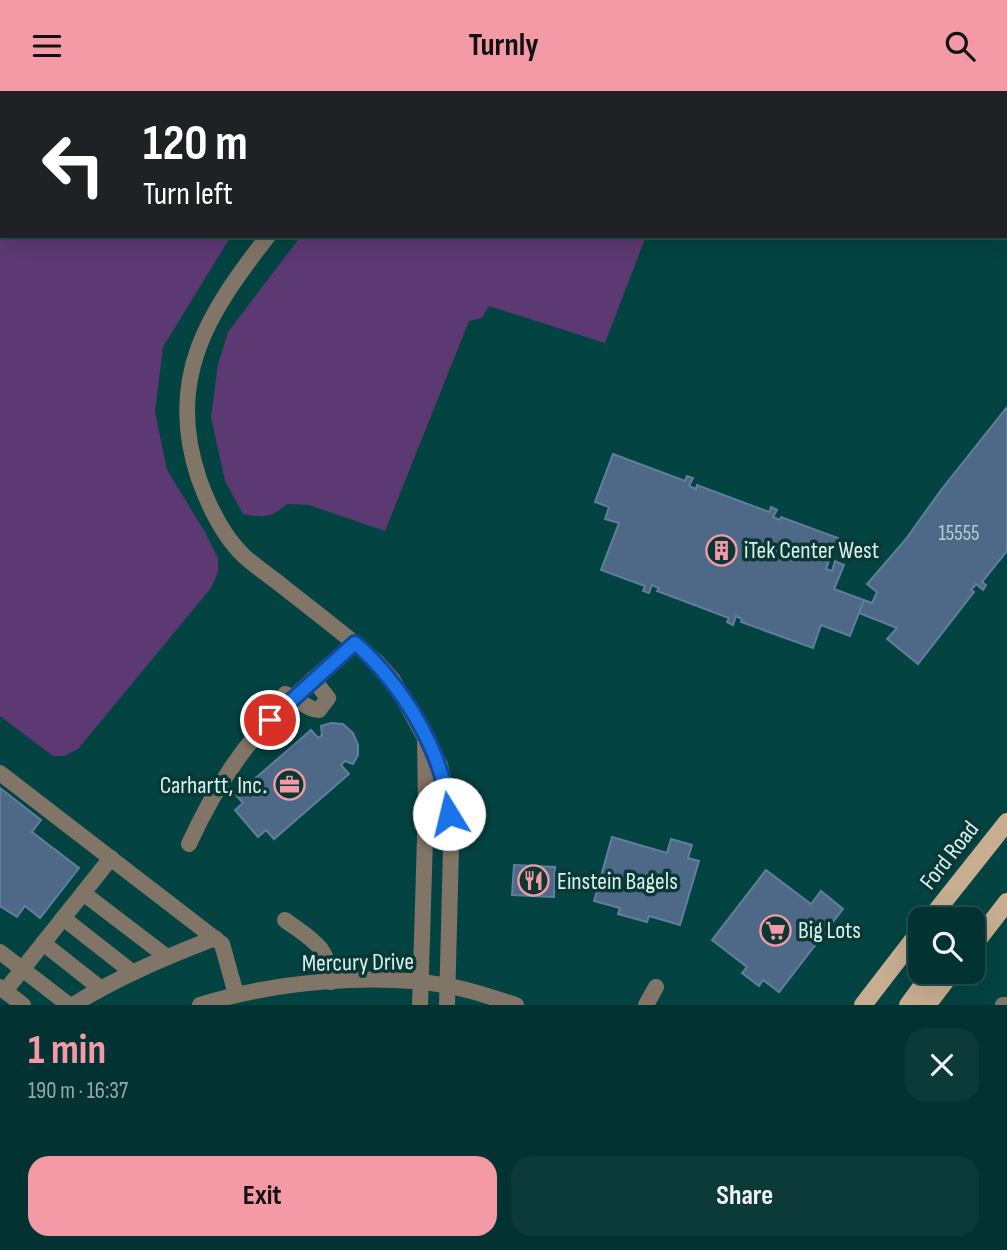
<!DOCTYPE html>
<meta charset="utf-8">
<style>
:root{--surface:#023231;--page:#0c3a39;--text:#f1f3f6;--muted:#96aaab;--line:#234d4d;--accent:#f49aa6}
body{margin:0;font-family:"Sofia Sans Condensed",sans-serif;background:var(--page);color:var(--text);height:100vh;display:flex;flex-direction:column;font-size:26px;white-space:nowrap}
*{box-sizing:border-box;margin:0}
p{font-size:23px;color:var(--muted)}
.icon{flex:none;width:38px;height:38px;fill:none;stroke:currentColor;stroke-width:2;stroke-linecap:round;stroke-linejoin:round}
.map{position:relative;height:914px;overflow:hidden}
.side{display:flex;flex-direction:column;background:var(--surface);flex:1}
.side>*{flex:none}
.hud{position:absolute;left:0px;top:0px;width:1008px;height:147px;box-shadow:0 7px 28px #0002,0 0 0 2px var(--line);background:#202124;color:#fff;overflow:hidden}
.buttons{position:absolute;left:908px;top:816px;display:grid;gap:14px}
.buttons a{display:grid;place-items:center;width:77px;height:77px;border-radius:14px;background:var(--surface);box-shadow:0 7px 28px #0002,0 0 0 2px var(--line);font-size:35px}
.pin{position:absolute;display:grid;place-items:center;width:60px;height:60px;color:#fff;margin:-30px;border:4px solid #fff;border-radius:50%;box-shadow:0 2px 7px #0007}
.me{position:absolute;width:77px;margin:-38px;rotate:351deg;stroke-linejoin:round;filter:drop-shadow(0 0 5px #0008)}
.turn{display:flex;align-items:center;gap:24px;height:147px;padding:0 28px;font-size:32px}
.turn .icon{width:91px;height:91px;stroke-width:2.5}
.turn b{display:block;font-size:49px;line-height:60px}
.round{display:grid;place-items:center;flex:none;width:74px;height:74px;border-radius:21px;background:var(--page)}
.overview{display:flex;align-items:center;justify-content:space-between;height:119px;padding:0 28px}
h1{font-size:42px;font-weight:700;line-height:52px;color:var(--accent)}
.primary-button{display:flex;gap:14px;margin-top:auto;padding:14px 28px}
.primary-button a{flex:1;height:80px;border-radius:21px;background:var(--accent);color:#111;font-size:28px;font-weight:700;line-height:80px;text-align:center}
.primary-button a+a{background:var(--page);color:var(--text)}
header{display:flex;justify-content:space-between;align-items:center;height:91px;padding:0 28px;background:var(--accent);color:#111;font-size:32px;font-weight:700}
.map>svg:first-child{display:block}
.green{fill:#5d3973}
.building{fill:#4d6987;stroke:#617e9d;stroke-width:2}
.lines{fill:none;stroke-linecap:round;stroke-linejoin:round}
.minor{stroke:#817567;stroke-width:16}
.major{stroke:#c8ae91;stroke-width:18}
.route-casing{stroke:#114b97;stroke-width:18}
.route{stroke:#1a73e8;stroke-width:12}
.labels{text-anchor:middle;stroke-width:7;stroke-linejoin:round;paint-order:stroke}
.number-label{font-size:21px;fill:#b4d0d6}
.poi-label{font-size:24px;fill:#d7f3f1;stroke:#0b3735;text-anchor:start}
.street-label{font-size:24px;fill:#d7f3f1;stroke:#0b3735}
</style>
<header><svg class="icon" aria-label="menu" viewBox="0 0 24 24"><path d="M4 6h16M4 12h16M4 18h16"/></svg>Turnly<svg class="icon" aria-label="search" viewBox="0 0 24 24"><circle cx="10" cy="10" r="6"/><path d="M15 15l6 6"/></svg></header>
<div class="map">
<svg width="1007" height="914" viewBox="0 0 1007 914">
<rect width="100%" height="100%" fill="#034341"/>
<!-- green -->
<g class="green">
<path d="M0 0H341L2 2V145H231L163 256 155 321 167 379 205 441 218 467V481L211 497 78 658 64 665H53L0 625Z"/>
<path d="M301 145H646L605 252 489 215 482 227 469 230 385 440 309 414 287 413C272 427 263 427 243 423L225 390 211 326 218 273 228 241Z"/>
</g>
<!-- building -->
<g class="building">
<path d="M853 0H982L981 2Z"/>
<path d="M1007 316V460L982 491 986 494 983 499 976 493 971 499 974 501 918 573 887 548 897 537 859 522 864 509 872 512 877 501 867 493 906 448 941 399Z"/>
<path d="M613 363 685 390 687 385 693 387 689 395 696 398 697 394 769 421 771 416 777 419 773 426 780 429 781 426 838 447 826 478 832 480 835 470 844 474 834 498 864 509 850 545 821 534 813 557 741 531 742 528 736 525 733 534 727 531 729 527 657 500 659 497 652 494 649 502 643 500 645 495 601 479 619 432 605 428 609 416 595 411Z"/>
<path d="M331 632 343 633 353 642 358 654V664L353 673 345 670 341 674 349 683 274 748 266 739 258 746 235 719 243 712 236 704 311 639 318 647 322 644 321 635Z"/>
<path d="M0 697 41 729 32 741 79 777 40 827 25 815 17 826 0 815Z"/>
<path d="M612 746 667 762 671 748 692 754 688 767 699 770 680 834 649 825 647 831 618 823 620 817 594 810Z"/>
<path d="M514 774 555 776 554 806 512 804Z"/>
<path d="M766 779 811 813 821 800 843 818 779 901 763 889 759 895 742 882 747 876 712 849Z"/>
</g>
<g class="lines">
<!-- minor -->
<g class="minor">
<path d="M664 0 666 2"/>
<path d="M384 2 386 0"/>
<path d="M1006 117H1007"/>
<path d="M268 145C208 222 165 287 199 388 209 416 222 444 244 465 257 477 273 487 286 498 317 522 348 546 377 571L393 589 440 674 448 708 451 757 447 914"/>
<path d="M285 603C297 606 307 619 319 619L328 607 313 588"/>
<path d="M0 682 222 853 236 903"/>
<path d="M189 753C209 709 237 663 271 628 297 601 327 576 355 552"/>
<path d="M83 802 167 866"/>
<path d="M63 827 132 881"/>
<path d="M285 829C312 849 329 855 331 891"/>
<path d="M43 852 100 897"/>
<path d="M0 861 69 914"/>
<path d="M0 896 23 914"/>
<path d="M5 900 111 767"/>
<path d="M73 914C118 886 166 866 215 847"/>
<path d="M200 914C273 891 374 881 449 895 472 899 494 907 516 914"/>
<path d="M420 914 426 713 425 648"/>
<path d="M646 914 656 896"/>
<path d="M1003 914H1007"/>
</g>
<!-- major -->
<g class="major">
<path d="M930 828 1007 731"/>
<path d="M973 855 1007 811"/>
<path d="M863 914 920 840"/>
<path d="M908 914 933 880"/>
<path d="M927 914 953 880"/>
</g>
</g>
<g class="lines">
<defs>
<path id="route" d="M270 629 355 552C401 592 444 661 449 723"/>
</defs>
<!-- route casing -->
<use href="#route" class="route-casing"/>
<!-- route -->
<use href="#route" class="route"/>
</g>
<!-- icons -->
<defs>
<symbol id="building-ring" viewBox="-11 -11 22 22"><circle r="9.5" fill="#0b3735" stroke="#f49aa6" stroke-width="1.5"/><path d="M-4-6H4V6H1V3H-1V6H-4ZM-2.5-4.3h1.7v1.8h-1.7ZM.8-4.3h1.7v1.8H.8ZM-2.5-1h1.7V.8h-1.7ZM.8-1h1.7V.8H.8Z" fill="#f49aa6"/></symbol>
<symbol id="office-ring" viewBox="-11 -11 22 22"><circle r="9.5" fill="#0b3735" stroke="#f49aa6" stroke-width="1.5"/><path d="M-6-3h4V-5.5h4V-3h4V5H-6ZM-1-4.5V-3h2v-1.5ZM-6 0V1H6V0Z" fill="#f49aa6"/></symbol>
<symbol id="restaurant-ring" viewBox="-11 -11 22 22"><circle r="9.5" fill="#0b3735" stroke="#f49aa6" stroke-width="1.5"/><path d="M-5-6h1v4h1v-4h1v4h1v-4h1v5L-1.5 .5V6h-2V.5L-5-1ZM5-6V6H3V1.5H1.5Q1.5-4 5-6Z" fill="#f49aa6"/></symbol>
<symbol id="supermarket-ring" viewBox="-11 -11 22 22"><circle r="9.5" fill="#0b3735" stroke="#f49aa6" stroke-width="1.5"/><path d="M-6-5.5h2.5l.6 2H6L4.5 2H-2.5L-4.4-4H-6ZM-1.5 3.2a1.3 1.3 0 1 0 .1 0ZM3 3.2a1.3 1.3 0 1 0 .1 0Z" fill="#f49aa6"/></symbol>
</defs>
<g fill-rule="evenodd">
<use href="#building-ring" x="704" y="442" width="35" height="35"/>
<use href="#office-ring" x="272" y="676" width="35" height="35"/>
<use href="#restaurant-ring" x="516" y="772" width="35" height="35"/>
<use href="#supermarket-ring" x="758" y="822" width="35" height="35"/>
</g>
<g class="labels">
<!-- number labels -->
<g class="number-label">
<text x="959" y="449">15555</text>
</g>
<!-- poi labels -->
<g class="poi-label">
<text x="744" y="467">iTek Center West</text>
<text x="267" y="702" text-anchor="end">Carhartt, Inc.</text>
<text x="557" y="798">Einstein Bagels</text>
<text x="798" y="847">Big Lots</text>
</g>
<!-- street labels -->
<g class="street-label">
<text transform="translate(949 764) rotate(-52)" y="8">Ford Road</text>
<text transform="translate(358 871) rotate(-1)" y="8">Mercury Drive</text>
</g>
</g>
</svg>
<div class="buttons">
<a><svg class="icon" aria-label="search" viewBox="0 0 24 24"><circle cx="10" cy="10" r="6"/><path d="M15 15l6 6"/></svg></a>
</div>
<div class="pin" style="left:270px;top:629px;background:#d93025"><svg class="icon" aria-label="arrive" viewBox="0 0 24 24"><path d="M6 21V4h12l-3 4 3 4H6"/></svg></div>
<svg class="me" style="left:449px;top:723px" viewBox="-20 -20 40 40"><circle r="19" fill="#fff"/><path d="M0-13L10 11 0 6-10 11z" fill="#1a73e8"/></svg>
<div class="hud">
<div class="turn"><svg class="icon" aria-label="left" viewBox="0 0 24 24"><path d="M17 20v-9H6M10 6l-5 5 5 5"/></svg><div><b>120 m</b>Turn left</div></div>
</div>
</div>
<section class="side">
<div class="overview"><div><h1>1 min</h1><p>190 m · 16:37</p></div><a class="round"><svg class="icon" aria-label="close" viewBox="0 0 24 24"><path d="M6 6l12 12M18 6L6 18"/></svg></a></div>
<div class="primary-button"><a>Exit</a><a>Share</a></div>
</section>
